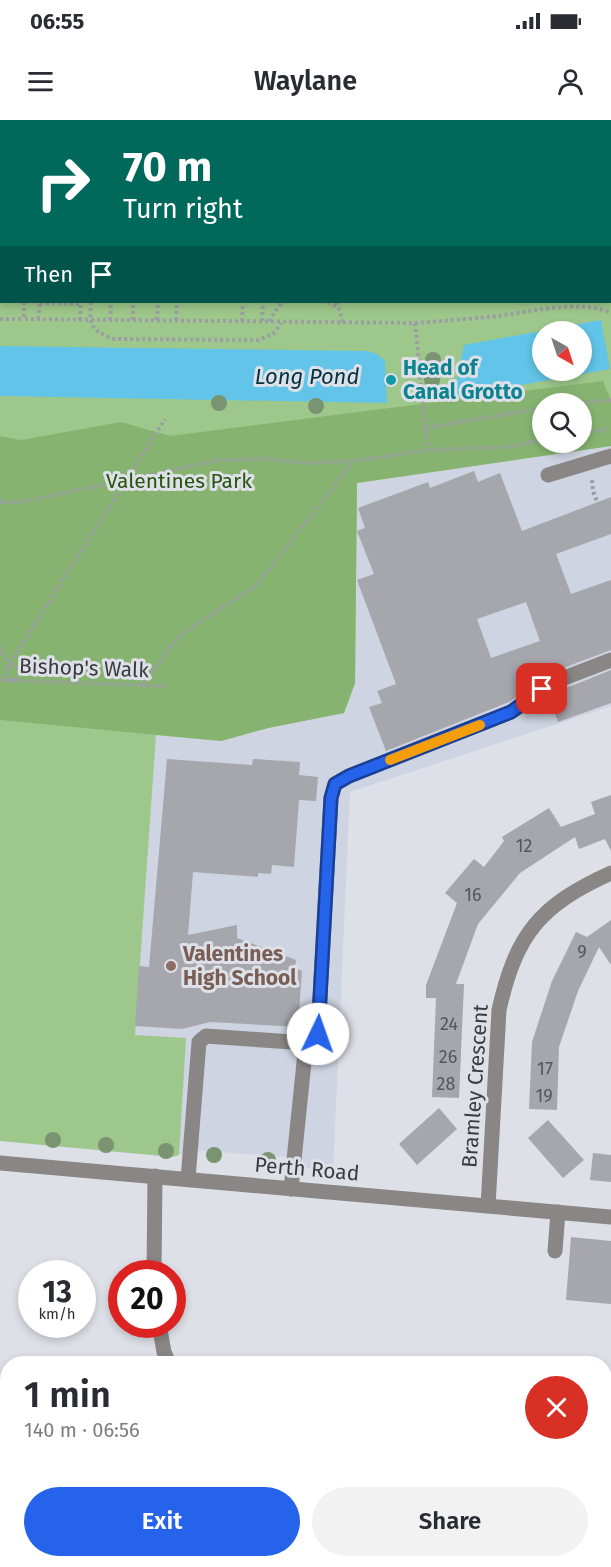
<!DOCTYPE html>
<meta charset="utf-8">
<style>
:root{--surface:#fff;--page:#f2f2f3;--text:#2b2b33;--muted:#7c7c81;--accent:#2563eb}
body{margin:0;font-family:"Fira Sans",sans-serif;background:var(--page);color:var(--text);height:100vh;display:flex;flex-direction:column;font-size:22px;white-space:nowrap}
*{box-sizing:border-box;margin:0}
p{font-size:20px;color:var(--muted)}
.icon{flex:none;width:33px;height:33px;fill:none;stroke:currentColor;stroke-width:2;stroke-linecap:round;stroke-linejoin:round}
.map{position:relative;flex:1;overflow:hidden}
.sheet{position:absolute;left:0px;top:1236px;width:612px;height:212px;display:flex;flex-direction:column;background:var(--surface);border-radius:24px 24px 0 0;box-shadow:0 3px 9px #0003}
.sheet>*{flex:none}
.guide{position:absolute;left:0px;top:0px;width:612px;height:183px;box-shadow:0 3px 9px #0003;background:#00695c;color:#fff;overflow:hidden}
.needle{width:39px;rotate:141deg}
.tools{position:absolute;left:532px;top:201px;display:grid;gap:12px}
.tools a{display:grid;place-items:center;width:60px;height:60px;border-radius:50%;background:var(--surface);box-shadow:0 3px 9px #0003;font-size:30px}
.speed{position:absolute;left:18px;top:1140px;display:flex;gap:12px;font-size:30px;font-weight:700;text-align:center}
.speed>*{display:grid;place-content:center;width:78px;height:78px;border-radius:50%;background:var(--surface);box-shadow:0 3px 9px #0003;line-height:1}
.speed small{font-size:15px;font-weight:400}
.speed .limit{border:9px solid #d22;background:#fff;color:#111}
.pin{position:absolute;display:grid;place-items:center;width:51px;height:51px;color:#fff;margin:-26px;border-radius:12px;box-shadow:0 3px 9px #0006}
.me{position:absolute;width:66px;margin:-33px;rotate:3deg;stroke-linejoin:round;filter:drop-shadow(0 0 4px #0008)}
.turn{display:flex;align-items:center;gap:21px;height:126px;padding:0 24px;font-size:27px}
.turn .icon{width:78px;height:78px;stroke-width:2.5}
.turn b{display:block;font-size:42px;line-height:51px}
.then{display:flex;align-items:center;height:57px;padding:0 24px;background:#0003;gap:12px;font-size:22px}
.round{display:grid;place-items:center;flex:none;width:63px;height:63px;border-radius:32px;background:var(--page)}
.head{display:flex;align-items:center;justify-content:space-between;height:102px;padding:0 24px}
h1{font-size:36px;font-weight:600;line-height:45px}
.button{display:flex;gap:12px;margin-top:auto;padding:12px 24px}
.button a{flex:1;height:69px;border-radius:36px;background:var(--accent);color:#fff;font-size:24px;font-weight:600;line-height:69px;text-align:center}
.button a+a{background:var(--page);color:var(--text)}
.status{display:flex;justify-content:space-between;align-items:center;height:42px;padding:0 30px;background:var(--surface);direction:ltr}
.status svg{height:16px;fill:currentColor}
header{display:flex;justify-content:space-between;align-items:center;height:78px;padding:0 24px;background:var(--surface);font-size:27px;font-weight:600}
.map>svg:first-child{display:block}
.built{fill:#cfd4e2}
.green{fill:#9ec88b;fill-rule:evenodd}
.forest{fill:#86b470;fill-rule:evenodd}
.water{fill:#61c4e8;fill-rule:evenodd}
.building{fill:#a6a6ad;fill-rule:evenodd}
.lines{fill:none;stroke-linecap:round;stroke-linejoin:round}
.path{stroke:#9c9ea4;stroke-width:4;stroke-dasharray:3 3;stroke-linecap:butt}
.minor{stroke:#8a8685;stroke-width:15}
.highway{stroke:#2d2724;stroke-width:18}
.tree{fill:#7a9370}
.route-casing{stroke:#184099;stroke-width:15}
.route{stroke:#2563eb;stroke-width:10}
.slow{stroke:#f59e0b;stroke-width:10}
.culture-dot{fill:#0f9aa8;stroke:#dee0e8;stroke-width:2}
.education-dot{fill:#8d6e63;stroke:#dee0e8;stroke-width:2}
.labels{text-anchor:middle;stroke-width:6;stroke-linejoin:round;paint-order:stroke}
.number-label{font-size:18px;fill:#55565a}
.culture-label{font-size:21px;font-weight:bold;fill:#0d838f;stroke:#dee0e8;text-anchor:start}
.park-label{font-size:21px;fill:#29540e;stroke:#dee0e8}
.street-label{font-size:21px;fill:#3a3b3e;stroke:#dee0e8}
.education-label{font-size:21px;font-weight:bold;fill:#785e54;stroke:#dee0e8;text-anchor:start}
.water-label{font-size:22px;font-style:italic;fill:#033342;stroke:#dee0e8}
</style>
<div class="status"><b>06:55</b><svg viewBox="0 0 49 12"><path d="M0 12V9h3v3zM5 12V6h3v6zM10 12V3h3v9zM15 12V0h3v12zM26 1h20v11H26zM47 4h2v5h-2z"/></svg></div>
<header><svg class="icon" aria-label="menu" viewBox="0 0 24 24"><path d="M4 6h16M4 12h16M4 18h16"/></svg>Waylane<svg class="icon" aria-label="person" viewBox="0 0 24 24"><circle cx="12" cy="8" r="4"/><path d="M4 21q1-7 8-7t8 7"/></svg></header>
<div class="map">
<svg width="611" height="1447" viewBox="0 0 611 1447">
<rect width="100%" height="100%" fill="#dee0e8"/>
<!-- built -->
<path class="built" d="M611 326V586L350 672 333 1052 308 1049 301 1038 191 1030 173 1037 0 1021V600L268 608 344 593 355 563 357 363Z"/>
<!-- green -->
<path class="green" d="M0 0 447 1 2 2V182H610L611 117V326L357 363 355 563 344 593 268 608 221 621 156 615 135 915 186 918 179 1035 173 1037 0 1021ZM543 212H582V250H543ZM543 284H582V322H543Z"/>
<!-- forest -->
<path class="forest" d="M603 261 611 281V326L357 363 355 563 344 593 268 608 221 621 0 600V316L21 320 121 302 170 316ZM543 284H582V322H543Z"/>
<!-- water -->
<g class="water">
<path d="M601 200 610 249 453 277 464 225ZM543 212H582V250H543Z"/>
<path d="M0 226 367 231 377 234 385 241 387 283 0 276Z"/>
</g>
<!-- building -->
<g class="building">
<path d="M474 351 478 362 500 353 522 411 611 377V414L556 434 571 474 611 460V530L555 551 509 582 386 631 369 587 382 583 377 571 396 564 357 460 374 454 357 411 365 408 358 388 428 362 430 368ZM526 482 540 521 491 538 477 499Z"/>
<path d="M611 550V583L558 602 549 578 564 569Z"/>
<path d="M167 639 252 645 253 639 300 642 299 655 318 657 316 681 299 680 294 747 272 745 271 754 258 753V757L193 752 188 815 237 805V818L296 840 295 848 302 851 298 907 210 902 182 909 135 906 139 846 149 847Z"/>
<path d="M611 675V731L605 719 579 729 575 717 520 753 478 804 456 864H464L459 978 432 977 436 878H426V865L457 783 445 773 474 739 484 747 504 721 502 717 549 688 561 707 595 694 591 682Z"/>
<path d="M611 800V845L599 827 578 871 559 927 557 990 529 989 532 922 552 861 576 812 587 817Z"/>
<path d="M439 988 457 1009 417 1045 399 1024Z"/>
<path d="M548 1000 584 1040 563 1058 528 1018Z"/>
<path d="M593 1033 611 1035V1062L590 1060Z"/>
<path d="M571 1117 611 1121V1184L566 1180Z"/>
</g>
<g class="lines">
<!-- path -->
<g class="path">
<path d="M35 2V0"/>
<path d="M162 2V0"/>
<path d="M219 2V0"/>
<path d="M308 2V0"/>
<path d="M0 154 2 155"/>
<path d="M24 182V199L415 203C442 201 470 199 497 196 531 192 580 179 611 193"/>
<path d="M91 182C89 205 90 209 112 219L259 220 273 214 281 203"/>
<path d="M328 182 339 188"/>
<path d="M337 182 343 203"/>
<path d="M40 183 81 184"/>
<path d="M0 199H24"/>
<path d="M38 199 40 182"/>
<path d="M80 200 81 182"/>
<path d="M110 200 111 182"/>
<path d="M133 200V182"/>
<path d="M157 200 158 182"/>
<path d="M176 200 177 182"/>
<path d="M242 201 243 182"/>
<path d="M262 201 263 182"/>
<path d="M269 201 282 182"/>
<path d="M415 203 428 330 507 327 543 320"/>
<path d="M573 284 611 280"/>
<path d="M425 308 543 288"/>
<path d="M582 313 611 308"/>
<path d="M592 360 593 371 597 382"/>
<path d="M0 382H22L219 340 265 339 308 343 353 341 428 330"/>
<path d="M0 527 10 546 17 532 165 299"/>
<circle cx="13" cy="553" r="7"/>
<path d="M0 560 166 566"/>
<path d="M141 566 180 515 256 466 353 342"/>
<path d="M604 1362 611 1359"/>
<path d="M306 1447 322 1440"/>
</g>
<!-- minor -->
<g class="minor">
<path d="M548 355 611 336"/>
<path d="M306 923 318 914 331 678 335 664 349 656 511 592 559 560 611 540"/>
<path d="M0 1043 611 1097"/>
<path d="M188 1059 199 922 206 916 306 923 291 1069"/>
<path d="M488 1086 499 890C516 814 540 785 611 753"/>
<path d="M555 1131 558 1092"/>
<path d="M154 1154 155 1056"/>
<path d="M159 1204 164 1232 169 1244"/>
<path d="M604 1411 611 1426"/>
<path d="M254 1440 257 1447"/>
</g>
<!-- highway -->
<g class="highway">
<path d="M604 1336 611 1333"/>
<path d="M604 1387 611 1385"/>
<path d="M350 1447 366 1440"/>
<path d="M463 1447 480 1440"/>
</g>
</g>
<!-- trees -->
<g class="tree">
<circle cx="433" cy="240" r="8"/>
<circle cx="432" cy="260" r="8"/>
<circle cx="219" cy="283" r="8"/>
<circle cx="316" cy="286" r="8"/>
<circle cx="53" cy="1020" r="8"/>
<circle cx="106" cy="1025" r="8"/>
<circle cx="166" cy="1031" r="8"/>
<circle cx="214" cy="1035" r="8"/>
<circle cx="268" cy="1040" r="8"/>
</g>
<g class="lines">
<defs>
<path id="route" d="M318 914 331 678 335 664 349 656 511 592 542 569"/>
</defs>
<!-- route casing -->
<use href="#route" class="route-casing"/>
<!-- route -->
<use href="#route" class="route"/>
<!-- slow -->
<path class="slow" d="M390 640 480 605"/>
</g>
<!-- markers -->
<circle class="culture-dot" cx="391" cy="260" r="6"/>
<circle class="education-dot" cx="171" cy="846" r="6"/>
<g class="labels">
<!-- number labels -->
<g class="number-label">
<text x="524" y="732">12</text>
<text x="473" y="781">16</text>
<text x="582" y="838">9</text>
<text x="449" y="910">24</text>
<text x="448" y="943">26</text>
<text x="545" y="955">17</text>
<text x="446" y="970">28</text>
<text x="544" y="982">19</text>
</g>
<!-- culture labels -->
<g class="culture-label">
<text x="403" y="255">Head of<tspan x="403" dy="24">Canal Grotto</tspan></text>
</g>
<!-- park labels -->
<g class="park-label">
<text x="179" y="368">Valentines Park</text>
</g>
<!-- street labels -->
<g class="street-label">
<text transform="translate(84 548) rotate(2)" y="7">Bishop's Walk</text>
<text transform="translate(475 966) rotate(-86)" y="7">Bramley Crescent</text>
<text transform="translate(307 1049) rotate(5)" y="7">Perth Road</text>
</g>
<!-- education labels -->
<g class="education-label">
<text x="183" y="841">Valentines<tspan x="183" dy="24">High School</tspan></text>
</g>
<!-- water labels -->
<g class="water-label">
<text x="307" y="264">Long Pond</text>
</g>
</g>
</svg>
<div class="tools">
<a><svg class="needle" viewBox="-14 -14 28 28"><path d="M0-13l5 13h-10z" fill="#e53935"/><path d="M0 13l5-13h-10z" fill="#7c7c81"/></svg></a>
<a><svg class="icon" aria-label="search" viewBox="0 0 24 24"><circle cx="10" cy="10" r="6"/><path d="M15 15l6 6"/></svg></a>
</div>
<div class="speed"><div>13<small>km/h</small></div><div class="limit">20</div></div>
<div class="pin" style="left:542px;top:569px;background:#d93025"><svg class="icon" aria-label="arrive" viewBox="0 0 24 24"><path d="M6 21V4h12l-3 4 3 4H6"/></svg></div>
<svg class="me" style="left:318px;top:914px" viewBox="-20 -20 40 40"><circle r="19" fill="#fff"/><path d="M0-13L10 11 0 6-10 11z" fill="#2563eb"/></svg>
<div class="guide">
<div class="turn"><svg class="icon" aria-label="right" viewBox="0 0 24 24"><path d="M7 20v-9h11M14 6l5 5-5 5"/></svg><div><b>70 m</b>Turn right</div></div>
<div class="then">Then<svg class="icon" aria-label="arrive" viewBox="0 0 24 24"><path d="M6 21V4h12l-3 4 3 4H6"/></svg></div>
</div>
<section class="sheet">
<div class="head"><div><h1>1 min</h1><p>140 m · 06:56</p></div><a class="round" style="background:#d93025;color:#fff"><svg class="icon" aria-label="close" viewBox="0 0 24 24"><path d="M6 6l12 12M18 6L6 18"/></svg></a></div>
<div class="button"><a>Exit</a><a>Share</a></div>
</section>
</div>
